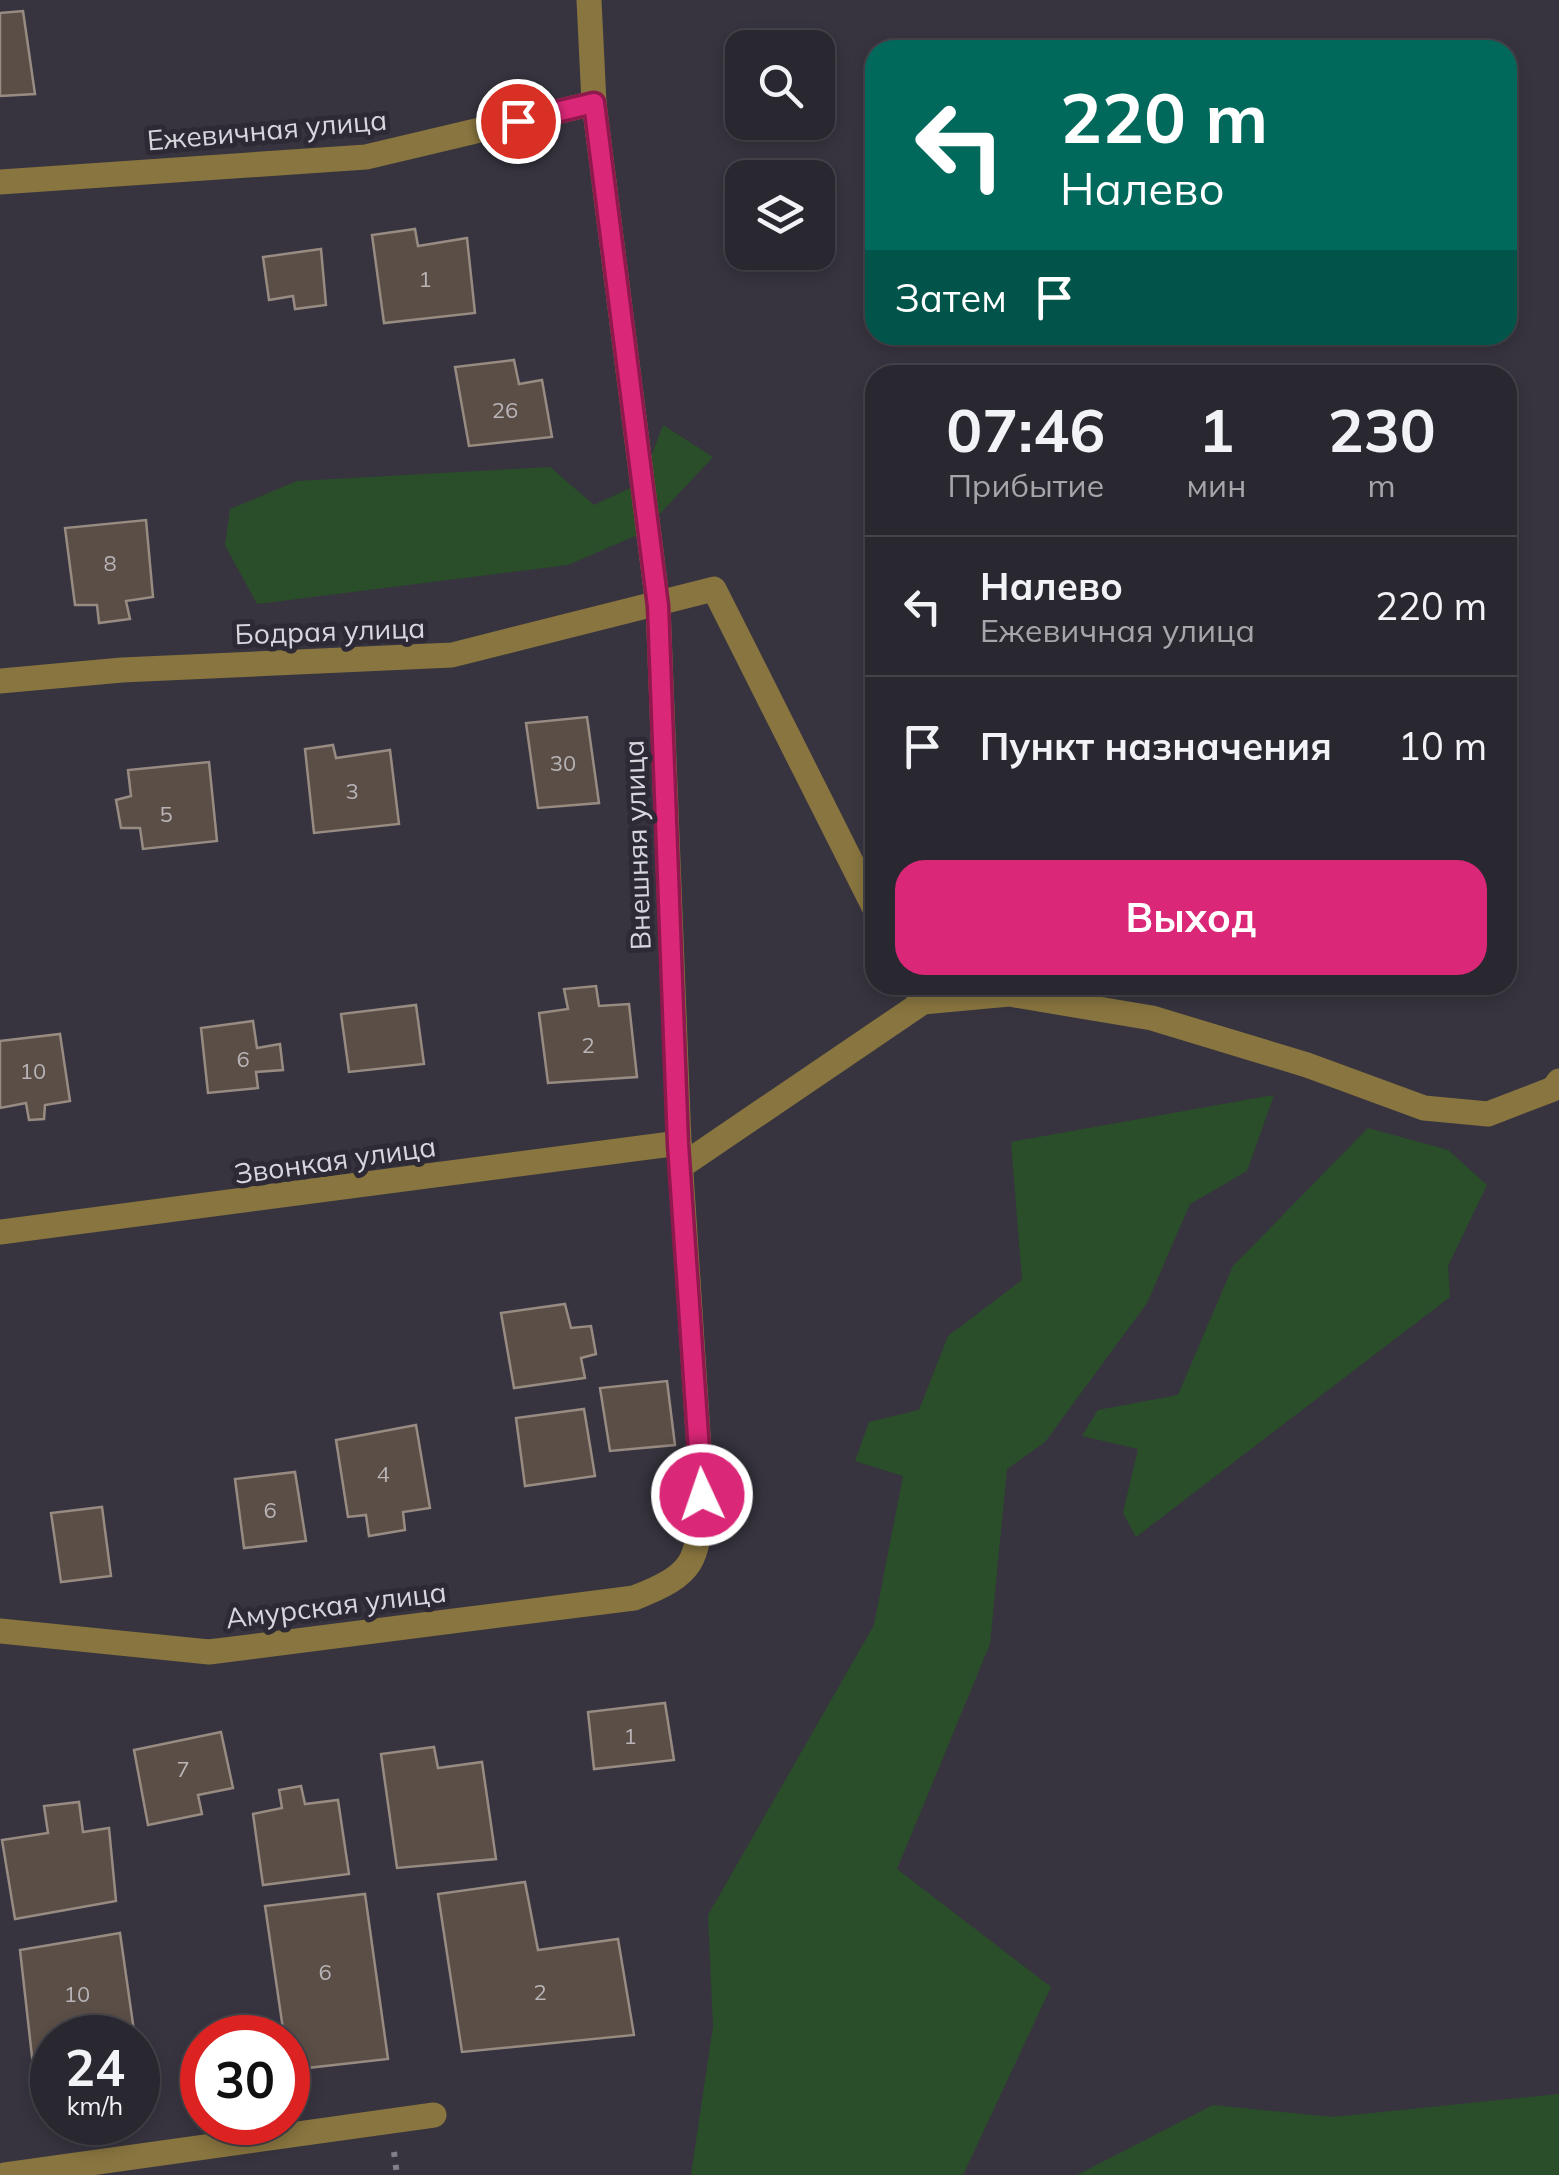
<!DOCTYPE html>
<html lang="ru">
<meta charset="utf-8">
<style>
:root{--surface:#29272f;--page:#35333b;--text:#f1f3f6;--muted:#a5a5aa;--line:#45444b;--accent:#db2777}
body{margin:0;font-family:Mulish,sans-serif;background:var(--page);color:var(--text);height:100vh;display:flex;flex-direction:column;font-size:38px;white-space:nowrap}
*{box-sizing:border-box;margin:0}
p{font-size:32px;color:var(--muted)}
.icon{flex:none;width:55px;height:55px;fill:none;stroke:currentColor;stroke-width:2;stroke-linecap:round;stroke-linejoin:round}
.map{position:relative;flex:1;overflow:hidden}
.drawer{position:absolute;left:865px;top:365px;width:652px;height:630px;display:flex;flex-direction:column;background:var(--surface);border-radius:30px;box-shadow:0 5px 15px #0003,0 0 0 2px var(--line)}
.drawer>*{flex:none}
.guide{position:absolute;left:865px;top:40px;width:652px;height:305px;border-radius:30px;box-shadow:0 5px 15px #0003,0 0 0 2px var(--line);background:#00695c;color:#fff;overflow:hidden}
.tools{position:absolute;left:725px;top:30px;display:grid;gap:20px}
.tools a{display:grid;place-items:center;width:110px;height:110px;border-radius:20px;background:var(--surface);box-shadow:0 5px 15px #0003,0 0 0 2px var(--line);font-size:50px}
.speed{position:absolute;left:30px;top:2015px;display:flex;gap:20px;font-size:50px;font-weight:700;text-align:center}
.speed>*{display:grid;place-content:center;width:130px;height:130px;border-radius:50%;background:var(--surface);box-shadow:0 5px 15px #0003,0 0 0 2px var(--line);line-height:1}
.speed small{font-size:25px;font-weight:400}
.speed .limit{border:15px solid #d22;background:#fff;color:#111}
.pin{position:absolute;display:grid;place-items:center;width:85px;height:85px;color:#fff;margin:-42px;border:5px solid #fff;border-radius:50%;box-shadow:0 2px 10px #0007}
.me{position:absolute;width:110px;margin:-55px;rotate:357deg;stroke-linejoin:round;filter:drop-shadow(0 0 8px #0008)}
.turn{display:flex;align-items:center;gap:35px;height:210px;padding:0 30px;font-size:45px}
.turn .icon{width:130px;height:130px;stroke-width:2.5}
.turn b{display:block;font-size:70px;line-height:85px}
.then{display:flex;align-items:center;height:95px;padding:0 30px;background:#0003;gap:20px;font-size:38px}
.eta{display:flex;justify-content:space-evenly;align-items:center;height:170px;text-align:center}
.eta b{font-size:60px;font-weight:700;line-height:70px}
.button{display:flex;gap:20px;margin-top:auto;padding:20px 30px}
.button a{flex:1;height:115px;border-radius:30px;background:var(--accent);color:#fff;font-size:40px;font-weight:700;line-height:115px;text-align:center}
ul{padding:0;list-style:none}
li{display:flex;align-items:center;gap:30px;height:140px;padding:0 30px;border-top:2px solid var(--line)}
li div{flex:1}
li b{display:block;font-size:38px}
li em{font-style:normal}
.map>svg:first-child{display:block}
.green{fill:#2a4e29}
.building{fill:#5a4e46;stroke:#978b82;stroke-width:2.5}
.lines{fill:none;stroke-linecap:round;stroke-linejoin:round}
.path{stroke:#817f89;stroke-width:6;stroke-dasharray:5 8;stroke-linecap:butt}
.minor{stroke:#88753f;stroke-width:25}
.route-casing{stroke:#8e194d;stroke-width:25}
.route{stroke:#db2777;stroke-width:18}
.labels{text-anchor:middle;stroke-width:10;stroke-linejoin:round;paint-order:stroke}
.number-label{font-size:22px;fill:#b8b4b7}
.street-label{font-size:28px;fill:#d7d6dd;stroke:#2d2a35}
</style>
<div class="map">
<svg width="1559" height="2175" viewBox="0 0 1559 2175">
<rect width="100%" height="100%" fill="#37343f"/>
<!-- green -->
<g class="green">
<path d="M663 425 713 457 642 533 568 565 257 604 225 545 230 509 297 481 550 467 594 505 641 483Z"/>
<path d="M1274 1095 1247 1171 1190 1204 1147 1303 1045 1442 1007 1469 990 1644 897 1869 1051 1987 963 2175H691L713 2026 708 1915 874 1625 903 1476 855 1461 869 1422 919 1410 948 1336 1022 1280 1011 1142Z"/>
<path d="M1368 1128 1448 1150 1487 1185 1448 1266 1450 1297 1136 1537 1123 1513 1138 1449 1082 1436 1098 1410 1178 1395 1233 1266Z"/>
<path d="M1559 2094V2175H1077L1213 2105 1333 2117Z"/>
</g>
<!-- building -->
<g class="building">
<path d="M23 11 35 94 0 96V13Z"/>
<path d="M415 229 418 246 467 238 475 313 384 323 372 235Z"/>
<path d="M321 249 326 305 295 309 293 296 269 300 263 257Z"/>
<path d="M514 360 519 384 542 380 552 437 469 446 455 367Z"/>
<path d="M146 520 153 597 126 601 130 619 99 623 97 605H75L65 528Z"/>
<path d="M587 717 599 803 538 808 526 723Z"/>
<path d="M333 745 336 758 390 750 399 824 314 833 305 749Z"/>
<path d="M209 762 217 841 143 849 140 828H121L116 800 131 796 128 770Z"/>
<path d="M596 986 599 1006 629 1004 637 1077 548 1083 539 1013 568 1009 564 989Z"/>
<path d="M416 1005 424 1064 349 1072 341 1014Z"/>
<path d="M253 1021 257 1048 280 1044 283 1070 256 1072 258 1088 208 1093 201 1028Z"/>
<path d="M60 1034 70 1101 45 1105 44 1119 29 1120 26 1103 0 1108V1041Z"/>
<path d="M565 1304 571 1328 591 1326 596 1354 581 1358 585 1378 514 1388 501 1313Z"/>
<path d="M667 1381 675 1445 610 1451 600 1388Z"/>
<path d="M584 1409 595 1476 525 1486 516 1418Z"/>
<path d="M416 1425 430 1508 403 1512 405 1530 369 1536 366 1515 348 1517 336 1440Z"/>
<path d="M295 1472 306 1541 244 1548 235 1479Z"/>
<path d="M102 1507 111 1576 61 1582 51 1513Z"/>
<path d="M665 1703 674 1760 594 1769 588 1712Z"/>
<path d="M221 1732 233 1788 198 1795 202 1814 148 1825 134 1750Z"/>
<path d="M434 1747 438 1768 482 1762 496 1859 397 1868 381 1754Z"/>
<path d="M301 1786 305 1804 338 1800 349 1874 263 1885 253 1814 282 1808 279 1790Z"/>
<path d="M79 1802 83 1832 109 1828 116 1901 15 1919 2 1840 48 1833 44 1806Z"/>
<path d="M525 1882 538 1950 618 1939 634 2035 462 2052 438 1894Z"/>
<path d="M365 1894 388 2059 289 2070 265 1906Z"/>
<path d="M120 1933 135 2038H52V2108L38 2110 20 1950Z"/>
<path d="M138 2059 143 2096 138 2097Z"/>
</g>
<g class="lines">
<!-- path -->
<path class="path" d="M394 2152 397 2175"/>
<!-- minor -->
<g class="minor">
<path d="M0 182 366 157 594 103"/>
<path d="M0 681 122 670 452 655 714 589 875 909"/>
<path d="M914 985 923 1002 1009 994 1152 1018 1307 1065 1424 1108 1488 1114 1553 1089 1559 1081"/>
<path d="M680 1167 923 1002"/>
<path d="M0 1232 679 1143"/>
<path d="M0 1631 209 1652 634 1598C698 1573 697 1561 702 1495L679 1143 658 606 594 103 589 0"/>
<path d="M5 2175 434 2115"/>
</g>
</g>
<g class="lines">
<defs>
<path id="route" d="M518 121 594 103 658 606 678 1144 702 1495"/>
</defs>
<!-- route casing -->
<use href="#route" class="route-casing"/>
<!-- route -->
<use href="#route" class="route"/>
</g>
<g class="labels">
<!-- number labels -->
<g class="number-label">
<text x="425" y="287">1</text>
<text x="505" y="418">26</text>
<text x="110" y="571">8</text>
<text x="563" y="771">30</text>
<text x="352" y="799">3</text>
<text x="166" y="822">5</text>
<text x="588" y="1053">2</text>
<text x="243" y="1067">6</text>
<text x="33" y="1079">10</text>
<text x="383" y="1482">4</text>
<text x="270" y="1518">6</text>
<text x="630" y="1744">1</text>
<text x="183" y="1777">7</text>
<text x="325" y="1980">6</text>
<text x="540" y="2000">2</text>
<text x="77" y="2002">10</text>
</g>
<!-- street labels -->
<g class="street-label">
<text transform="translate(267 130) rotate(-5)" y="10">Ежевичная улица</text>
<text transform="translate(330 631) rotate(-2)" y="10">Бодрая улица</text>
<text transform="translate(637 845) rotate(-92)" y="10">Внешняя улица</text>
<text transform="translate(335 1160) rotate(-8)" y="10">Звонкая улица</text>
<text transform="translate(336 1605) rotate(-7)" y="10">Амурская улица</text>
</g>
</g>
</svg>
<div class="tools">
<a><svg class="icon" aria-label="search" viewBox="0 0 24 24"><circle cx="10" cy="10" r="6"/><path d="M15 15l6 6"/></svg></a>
<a><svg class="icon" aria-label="layers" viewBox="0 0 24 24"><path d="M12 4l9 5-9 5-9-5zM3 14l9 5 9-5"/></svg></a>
</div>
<div class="speed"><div>24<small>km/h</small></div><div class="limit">30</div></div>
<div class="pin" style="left:518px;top:121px;background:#d93025"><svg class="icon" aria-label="arrive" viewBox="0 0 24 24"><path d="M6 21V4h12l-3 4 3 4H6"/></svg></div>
<svg class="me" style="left:702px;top:1495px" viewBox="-20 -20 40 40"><circle r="17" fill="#db2777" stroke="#fff" stroke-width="3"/><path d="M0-11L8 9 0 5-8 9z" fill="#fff"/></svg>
<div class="guide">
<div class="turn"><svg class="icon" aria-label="left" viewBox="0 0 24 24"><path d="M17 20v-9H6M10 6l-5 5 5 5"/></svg><div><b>220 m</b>Налево</div></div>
<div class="then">Затем<svg class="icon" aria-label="arrive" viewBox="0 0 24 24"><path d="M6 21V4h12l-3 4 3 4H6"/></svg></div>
</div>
<section class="drawer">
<div class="eta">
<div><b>07:46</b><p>Прибытие</p></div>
<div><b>1</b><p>мин</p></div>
<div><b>230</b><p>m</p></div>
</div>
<ul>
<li><svg class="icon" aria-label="left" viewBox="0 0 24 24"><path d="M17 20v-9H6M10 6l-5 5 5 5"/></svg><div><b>Налево</b><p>Ежевичная улица</p></div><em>220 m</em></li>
<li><svg class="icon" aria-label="arrive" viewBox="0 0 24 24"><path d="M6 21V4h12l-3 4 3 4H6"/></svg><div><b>Пункт назначения</b></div><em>10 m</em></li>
</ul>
<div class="button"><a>Выход</a></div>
</section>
</div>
